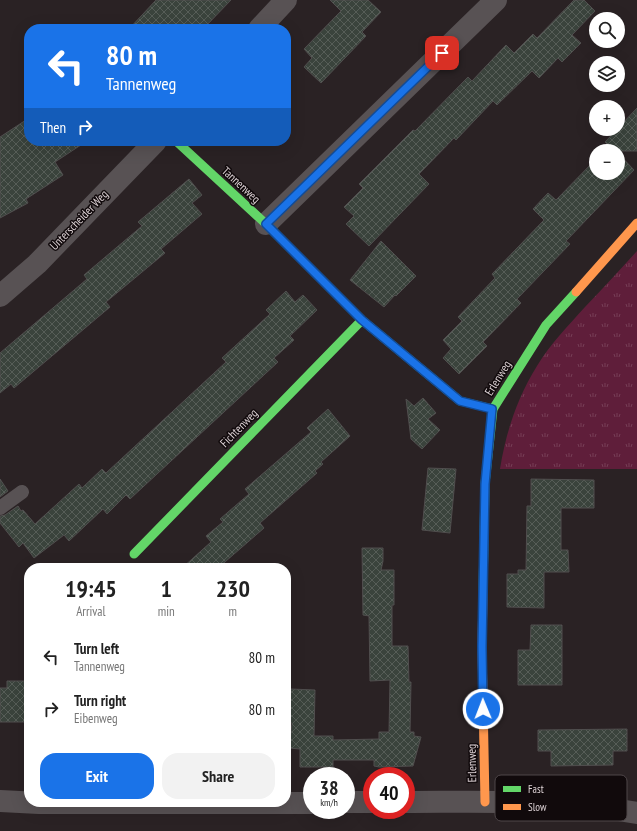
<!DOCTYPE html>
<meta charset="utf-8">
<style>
:root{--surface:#fff;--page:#f2f2f2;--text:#222;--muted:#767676;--accent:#1a73e8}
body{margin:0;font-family:"PT Sans Narrow",sans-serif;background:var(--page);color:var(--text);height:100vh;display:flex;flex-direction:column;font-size:15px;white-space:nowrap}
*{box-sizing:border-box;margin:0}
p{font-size:13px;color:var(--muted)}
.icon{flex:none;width:22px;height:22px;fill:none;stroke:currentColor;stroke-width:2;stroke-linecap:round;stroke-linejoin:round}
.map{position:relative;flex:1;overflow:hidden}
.sheet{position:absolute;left:24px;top:563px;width:267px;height:244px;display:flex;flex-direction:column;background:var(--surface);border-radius:16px;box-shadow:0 4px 16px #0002}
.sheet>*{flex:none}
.top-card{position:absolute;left:24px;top:24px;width:267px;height:122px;border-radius:16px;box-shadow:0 4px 16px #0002;background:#1a73e8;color:#fff;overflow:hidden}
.controls{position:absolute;left:589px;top:12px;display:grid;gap:8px}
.controls a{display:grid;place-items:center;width:36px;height:36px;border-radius:50%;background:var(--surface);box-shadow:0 4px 16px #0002;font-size:20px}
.speed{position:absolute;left:303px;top:767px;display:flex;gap:8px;font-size:20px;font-weight:700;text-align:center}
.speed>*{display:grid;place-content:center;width:52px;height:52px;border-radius:50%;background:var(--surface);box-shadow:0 4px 16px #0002;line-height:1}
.speed small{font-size:10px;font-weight:400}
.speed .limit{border:6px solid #d22;background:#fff;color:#111}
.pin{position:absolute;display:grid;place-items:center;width:34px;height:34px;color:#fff;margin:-17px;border-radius:8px;box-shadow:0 2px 6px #0006}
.me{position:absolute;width:44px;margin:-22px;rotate:359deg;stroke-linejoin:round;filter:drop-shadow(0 0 3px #0008)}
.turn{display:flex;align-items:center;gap:14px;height:84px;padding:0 16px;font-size:18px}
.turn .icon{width:52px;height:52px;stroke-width:2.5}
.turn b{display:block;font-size:28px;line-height:34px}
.then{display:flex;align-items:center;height:38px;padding:0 16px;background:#0003;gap:8px;font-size:15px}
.eta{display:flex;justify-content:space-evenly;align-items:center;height:68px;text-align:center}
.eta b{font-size:24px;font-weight:600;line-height:28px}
.action{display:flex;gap:8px;margin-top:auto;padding:8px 16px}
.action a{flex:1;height:46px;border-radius:16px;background:var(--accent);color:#fff;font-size:16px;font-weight:600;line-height:46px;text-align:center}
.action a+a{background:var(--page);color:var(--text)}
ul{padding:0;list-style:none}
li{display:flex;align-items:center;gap:12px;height:52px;padding:0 16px}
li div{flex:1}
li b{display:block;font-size:15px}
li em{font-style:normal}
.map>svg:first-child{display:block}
.grass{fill:url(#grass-tufts)}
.building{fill:url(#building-cross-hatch);stroke:#504e4e}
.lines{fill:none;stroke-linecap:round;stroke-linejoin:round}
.lane{stroke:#585254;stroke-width:14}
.street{stroke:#585254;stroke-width:22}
.fast{stroke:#63d668;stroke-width:9}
.slow{stroke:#ff974d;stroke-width:9}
.route-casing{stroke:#114b97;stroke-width:10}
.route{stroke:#1a73e8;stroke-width:7}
.labels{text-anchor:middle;stroke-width:3;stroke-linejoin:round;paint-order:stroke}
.street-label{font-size:12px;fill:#ded3d6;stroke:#110a0c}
.key{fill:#110a0c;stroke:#4e4649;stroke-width:1}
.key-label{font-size:11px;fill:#ded3d6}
</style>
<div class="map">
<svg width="637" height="831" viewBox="0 0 637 831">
<defs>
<pattern id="grass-tufts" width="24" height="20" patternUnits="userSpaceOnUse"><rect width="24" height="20" fill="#5f1e3a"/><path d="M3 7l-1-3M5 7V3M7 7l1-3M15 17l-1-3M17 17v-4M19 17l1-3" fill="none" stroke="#763e56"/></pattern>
<pattern id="building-cross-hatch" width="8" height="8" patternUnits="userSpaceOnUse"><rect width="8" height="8" fill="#3a433c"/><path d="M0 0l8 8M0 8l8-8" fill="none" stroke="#565d57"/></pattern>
</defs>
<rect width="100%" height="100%" fill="#2a2224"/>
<!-- grass -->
<path class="grass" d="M637 251V469H500C506 432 517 398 537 366 550 344 568 326 585 307 603 288 620 270 637 251Z"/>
<!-- building -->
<g class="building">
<path d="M156 0H231L203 29H129Z"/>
<path d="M330 0H368L381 12 362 32 366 36 321 83 304 67 312 58 304 49 341 11Z"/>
<path d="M574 0H584L595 11 572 35 581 43 562 62 558 58 539 78 532 71 497 105 493 101 456 140 454 138 419 174 429 184 369 246 346 224 354 216 344 207 363 188 359 184 413 130 415 131 468 77 472 81 506 45 514 53 533 34 537 38Z"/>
<path d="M637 108V151H604L609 146 605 142Z"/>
<path d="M29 118V141H87L55 162 63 175 26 199 28 203 0 218V137Z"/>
<path d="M618 153 634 170 566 241 570 244 517 299 521 303 483 342 487 346 459 374 443 358 451 349 443 340 462 321 458 317 495 278 492 274 544 220 533 209 548 193 556 200 596 159V173H618Z"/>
<path d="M189 179 202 195 192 203 202 214 161 249 165 253 106 302 110 307 14 388 11 384 0 393V353L87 279 84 275 142 226 138 222Z"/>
<path d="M381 241 416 276 396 296 395 295 384 307 350 280Z"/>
<path d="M286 291 295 302 303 295 317 310 290 336 294 340 274 358 278 362 130 499 126 495 107 514 103 509 69 541 64 535 34 558 23 543 19 547 0 523V516L5 515 18 506 21 511 23 510 35 524 79 484 82 488 102 469 106 473 226 362 222 358 270 314 266 310Z"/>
<path d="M423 398 436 413 428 419 440 430 422 449 411 439 406 399 414 406Z"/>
<path d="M328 409 350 436 321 462 323 464 315 471 317 473 260 523 264 528 218 568H182L211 542 206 536 223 522 220 519 249 494 245 489 311 432 307 428Z"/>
<path d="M428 468 456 469 450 533 422 530Z"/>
<path d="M0 479 8 491 0 497Z"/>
<path d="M531 479 594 480V508H561V550H568L569 572H544V608L507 607V574H518V570H526L527 506H531Z"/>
<path d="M362 548H383V561L381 570H394V605H392V646H408L409 682H411L410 732H414V736L421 737 413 766 379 767 374 766V760H333V767H300V749L289 748 292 723H286V699H290L291 689 315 690 314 736H333V740L379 739V732H389L390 680 370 681 369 616 363 615Z"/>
<path d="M531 625H562V685H518V650H530Z"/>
<path d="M7 681H29V722H0V688H7Z"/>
<path d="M627 729V751H613V765L551 766V751H538V730Z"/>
</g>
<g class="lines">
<!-- lane -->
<path class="lane" d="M0 508 22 492"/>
<!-- street -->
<g class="street">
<path d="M259 29 286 0"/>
<path d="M266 224 496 0"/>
<path d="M0 296 37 264 156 141"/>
<path d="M0 801 39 803H312"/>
<path d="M346 802H372"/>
<path d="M406 802C483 802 561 799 637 813"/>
</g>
<!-- fast -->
<g class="fast">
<path d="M176 141 266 224 362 320 460 401 493 409"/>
<path d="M134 554 362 320"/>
<path d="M483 593 485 484 493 409 546 325 576 292"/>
</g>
<!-- slow -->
<g class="slow">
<path d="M576 292 637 223"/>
<path d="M483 593 482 647 485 802"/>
</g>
</g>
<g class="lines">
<defs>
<path id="route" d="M442 53 266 224 362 320 460 401 492 409 485 484 482 647 483 709"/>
</defs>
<!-- route casing -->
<use href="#route" class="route-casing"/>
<!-- route -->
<use href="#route" class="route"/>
</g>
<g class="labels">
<!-- street labels -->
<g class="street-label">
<text transform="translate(241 185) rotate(43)" y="4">Tannenweg</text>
<text transform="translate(79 220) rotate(-46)" y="4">Unterscheider Weg</text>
<text transform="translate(498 378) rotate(-58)" y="4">Erlenweg</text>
<text transform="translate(239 428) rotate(-46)" y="4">Fichtenweg</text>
<text transform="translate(472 763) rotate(-91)" y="4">Erlenweg</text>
</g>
</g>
<!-- legend -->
<rect x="495" y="775" width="132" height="46" rx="6" class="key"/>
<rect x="503" y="786" width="18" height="6" fill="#63d668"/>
<rect x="503" y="804" width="18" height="6" fill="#ff974d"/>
<g class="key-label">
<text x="528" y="793">Fast</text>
<text x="528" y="811">Slow</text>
</g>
</svg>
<div class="controls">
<a><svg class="icon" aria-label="search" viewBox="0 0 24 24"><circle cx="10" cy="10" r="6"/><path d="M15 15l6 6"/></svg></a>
<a><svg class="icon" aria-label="layers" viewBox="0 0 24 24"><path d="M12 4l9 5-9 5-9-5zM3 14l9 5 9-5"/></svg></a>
<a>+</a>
<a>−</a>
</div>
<div class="speed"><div>38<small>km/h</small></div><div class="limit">40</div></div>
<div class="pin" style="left:442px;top:53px;background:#d93025"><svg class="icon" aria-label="arrive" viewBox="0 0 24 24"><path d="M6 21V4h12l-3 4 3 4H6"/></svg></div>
<svg class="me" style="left:483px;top:709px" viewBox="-20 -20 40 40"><circle r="17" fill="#1a73e8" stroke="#fff" stroke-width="3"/><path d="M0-11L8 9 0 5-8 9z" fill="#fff"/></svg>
<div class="top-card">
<div class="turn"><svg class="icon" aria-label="left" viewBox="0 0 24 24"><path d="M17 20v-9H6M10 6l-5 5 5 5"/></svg><div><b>80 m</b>Tannenweg</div></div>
<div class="then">Then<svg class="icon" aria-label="right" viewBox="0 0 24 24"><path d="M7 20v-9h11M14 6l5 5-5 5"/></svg></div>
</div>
<section class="sheet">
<div class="eta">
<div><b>19:45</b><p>Arrival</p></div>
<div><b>1</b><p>min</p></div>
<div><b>230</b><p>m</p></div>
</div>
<ul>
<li><svg class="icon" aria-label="left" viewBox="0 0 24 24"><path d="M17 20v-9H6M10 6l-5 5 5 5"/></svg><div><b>Turn left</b><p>Tannenweg</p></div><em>80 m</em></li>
<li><svg class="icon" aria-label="right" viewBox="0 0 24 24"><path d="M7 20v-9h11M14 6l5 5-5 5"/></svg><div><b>Turn right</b><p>Eibenweg</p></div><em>80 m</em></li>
</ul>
<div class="action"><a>Exit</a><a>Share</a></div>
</section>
</div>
